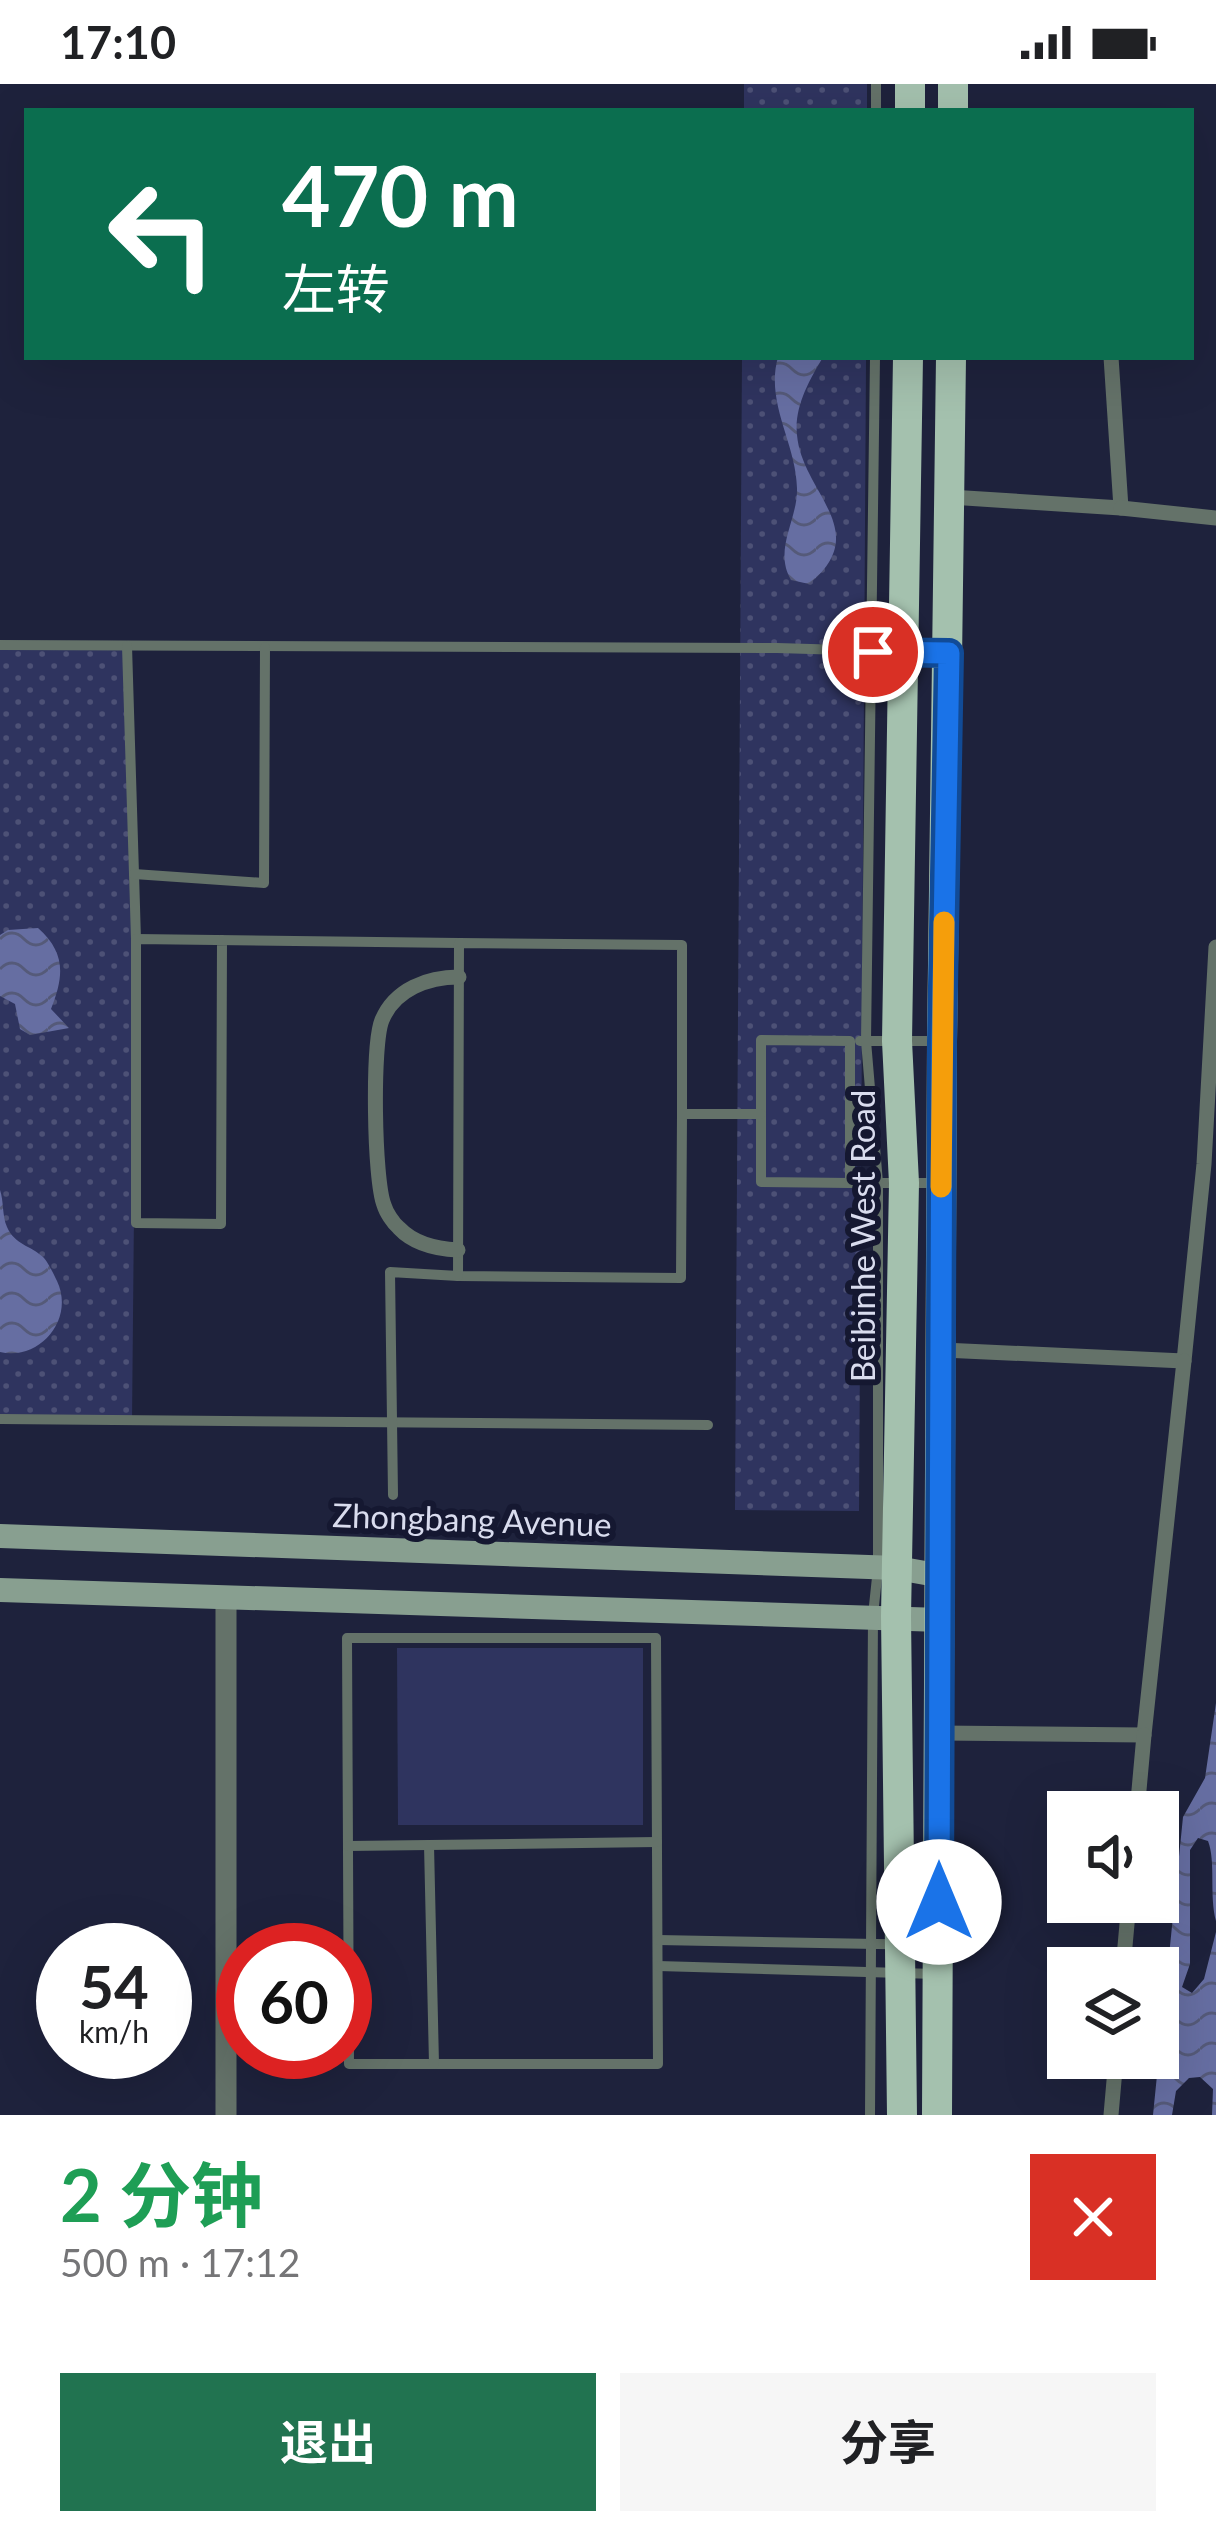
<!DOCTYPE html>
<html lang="zh">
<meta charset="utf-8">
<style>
:root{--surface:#fff;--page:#f6f6f6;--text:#202124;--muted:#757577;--accent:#217350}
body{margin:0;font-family:Lato,"Noto Sans SC",sans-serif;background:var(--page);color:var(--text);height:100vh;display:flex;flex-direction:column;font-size:45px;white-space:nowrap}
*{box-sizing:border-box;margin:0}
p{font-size:39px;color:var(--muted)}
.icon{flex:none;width:66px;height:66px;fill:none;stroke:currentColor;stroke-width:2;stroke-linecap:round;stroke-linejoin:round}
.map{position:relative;height:2031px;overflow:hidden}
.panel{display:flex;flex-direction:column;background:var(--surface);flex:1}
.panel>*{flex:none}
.top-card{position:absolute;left:24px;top:24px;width:1170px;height:252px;border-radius:0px;box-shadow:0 12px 48px #0002;background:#0b6e4f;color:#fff;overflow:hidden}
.controls{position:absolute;left:1047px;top:1707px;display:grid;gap:24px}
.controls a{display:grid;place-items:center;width:132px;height:132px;border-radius:0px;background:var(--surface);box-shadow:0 12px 48px #0002;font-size:60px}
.speed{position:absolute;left:36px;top:1839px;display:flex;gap:24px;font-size:60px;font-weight:700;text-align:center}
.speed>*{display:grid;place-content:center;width:156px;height:156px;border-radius:50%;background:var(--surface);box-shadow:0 12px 48px #0002;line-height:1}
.speed small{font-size:30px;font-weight:400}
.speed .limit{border:18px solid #d22;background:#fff;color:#111}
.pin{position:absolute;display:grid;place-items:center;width:102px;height:102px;color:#fff;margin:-51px;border:6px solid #fff;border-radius:50%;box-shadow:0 3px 12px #0007}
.me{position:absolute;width:132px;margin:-66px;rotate:0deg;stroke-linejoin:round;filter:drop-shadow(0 0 9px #0008)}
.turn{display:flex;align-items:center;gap:42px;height:252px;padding:0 60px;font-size:54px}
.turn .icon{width:156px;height:156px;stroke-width:2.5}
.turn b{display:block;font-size:84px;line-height:102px}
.round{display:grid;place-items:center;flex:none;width:126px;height:126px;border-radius:0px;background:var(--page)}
.overview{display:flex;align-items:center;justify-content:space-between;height:204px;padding:0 60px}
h1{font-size:72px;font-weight:700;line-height:90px;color:#1e9e55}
.button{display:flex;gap:24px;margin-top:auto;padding:24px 60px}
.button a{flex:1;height:138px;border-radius:0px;background:var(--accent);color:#fff;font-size:48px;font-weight:700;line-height:138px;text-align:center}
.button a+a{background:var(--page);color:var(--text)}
.status{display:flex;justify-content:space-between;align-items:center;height:84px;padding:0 60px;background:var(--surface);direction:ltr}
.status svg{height:33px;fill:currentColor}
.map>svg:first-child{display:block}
.grass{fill:#2f345f}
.park{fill:url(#park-dots)}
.water{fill:url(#water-waves)}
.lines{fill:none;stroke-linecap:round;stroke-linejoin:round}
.service{stroke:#647269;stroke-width:10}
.pedestrian{stroke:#647269;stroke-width:15}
.minor{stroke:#647269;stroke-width:21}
.secondary{stroke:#889f90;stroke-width:24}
.primary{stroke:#a4c1ae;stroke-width:30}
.route-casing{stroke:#114b97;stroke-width:30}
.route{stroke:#1a73e8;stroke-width:21}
.slow{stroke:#f59e0b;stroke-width:21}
.labels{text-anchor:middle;stroke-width:12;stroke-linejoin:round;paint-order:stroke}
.street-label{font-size:33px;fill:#d9dcee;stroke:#151831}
</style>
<div class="status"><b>17:10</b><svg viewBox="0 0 49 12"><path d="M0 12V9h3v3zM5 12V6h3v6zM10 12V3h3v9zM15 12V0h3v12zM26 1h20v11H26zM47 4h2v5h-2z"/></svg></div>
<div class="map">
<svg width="1216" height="2031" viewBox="0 0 1216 2031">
<defs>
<pattern id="park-dots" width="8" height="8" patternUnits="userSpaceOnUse" patternTransform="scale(3)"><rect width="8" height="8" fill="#2f345f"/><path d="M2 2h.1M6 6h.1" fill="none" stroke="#4d5176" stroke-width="1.8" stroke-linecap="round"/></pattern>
<pattern id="water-waves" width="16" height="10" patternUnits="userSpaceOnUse" patternTransform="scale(3)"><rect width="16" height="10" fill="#666ea2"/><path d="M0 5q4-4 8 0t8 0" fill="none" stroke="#555a79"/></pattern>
</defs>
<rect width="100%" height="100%" fill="#1e223c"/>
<!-- grass -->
<path class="grass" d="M397 1564H643V1741H398Z"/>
<!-- park -->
<g class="park">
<rect x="744" y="0" width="123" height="27"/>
<path d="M742 273H866L859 1427 735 1426Z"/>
<path d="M0 561 127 562 136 915 132 1336 0 1335Z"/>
</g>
<!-- water -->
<g class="water">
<path d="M778 273H823C809 297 794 323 797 351 802 409 874 447 809 500L791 496C773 465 798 436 797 404 796 359 765 319 778 273Z"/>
<path d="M38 844C66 869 64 892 51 925L69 944 30 951 20 945 15 920 0 912V851L8 846Z"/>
<path d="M0 1106C4 1118 2 1132 7 1143 15 1161 30 1161 43 1173 48 1178 54 1191 57 1197 75 1235 40 1277 0 1268Z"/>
<path d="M1216 1619V1837C1209 1812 1216 1777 1208 1757L1198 1754 1190 1766V1880L1182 1903 1192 1909 1204 1895 1216 1848V2031H1212L1213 2005 1200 1993 1189 1994 1176 2007 1172 2031H1153L1183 1733 1205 1694Z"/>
</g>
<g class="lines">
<!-- service -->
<g class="service">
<path d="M876 27V0"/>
<path d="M0 561 777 564 946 569"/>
<path d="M127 562 136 855"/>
<path d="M134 790 264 799 265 563"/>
<path d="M222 856 221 1140 136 1139V855L459 859"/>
<path d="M761 956 850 957V1099L761 1098Z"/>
<path d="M860 957H937"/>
<path d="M682 1030 681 1194 458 1192 459 859 682 861V1030H761"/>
<path d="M850 1099H937"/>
<path d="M0 1335 708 1341"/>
<path d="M393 1411 390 1188 458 1192"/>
<path d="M347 1554H656L658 1980H349Z"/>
<path d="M429 1761 434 1980"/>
<path d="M348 1762 657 1758"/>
<path d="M658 1856 935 1861"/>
<path d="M658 1882 936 1890"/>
<path d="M870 2031 873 1531 878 1484V1099L866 957 875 273"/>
</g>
<!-- pedestrian -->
<g class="pedestrian">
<path d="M950 413 1121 424 1111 273"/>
<path d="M1121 424 1216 434"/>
<path d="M458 1166C437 1165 414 1160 399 1144 393 1139 386 1128 384 1121 374 1096 372 960 382 936 395 905 428 893 459 893"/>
<path d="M943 1266 1184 1277 1204 1080 1216 863"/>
<path d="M940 1649 1144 1651 1184 1277"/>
<path d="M1137 1728 1144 1651"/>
<path d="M1123 1884 1129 1818"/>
<path d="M1111 2031 1116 1974"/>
</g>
<!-- minor -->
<path class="minor" d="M226 1513V2031"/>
<!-- secondary -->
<g class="secondary">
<path d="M0 1452 897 1484 942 1492"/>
<path d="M0 1506 941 1536"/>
</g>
<!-- primary -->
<g class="primary">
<path d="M910 27V0"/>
<path d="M953 27V0"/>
<path d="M902 2031 896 1532 904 1099 897 957 908 273"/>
<path d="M937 2031 942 958 951 273"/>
</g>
</g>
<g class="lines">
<defs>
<path id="route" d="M873 568 949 569 942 958 939 1818"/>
</defs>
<!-- route casing -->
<use href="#route" class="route-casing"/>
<!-- route -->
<use href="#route" class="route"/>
<!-- slow -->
<path class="slow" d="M941 1103 944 838"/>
</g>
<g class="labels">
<!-- street labels -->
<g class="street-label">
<text transform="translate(863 1152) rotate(-90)" y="12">Beibinhe West Road</text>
<text transform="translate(472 1436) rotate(2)" y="12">Zhongbang Avenue</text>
</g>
</g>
</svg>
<div class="controls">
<a><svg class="icon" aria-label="sound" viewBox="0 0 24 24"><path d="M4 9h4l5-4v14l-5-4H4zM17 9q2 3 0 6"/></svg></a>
<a><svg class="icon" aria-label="layers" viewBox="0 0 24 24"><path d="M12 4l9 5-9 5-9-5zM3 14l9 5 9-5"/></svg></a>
</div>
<div class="speed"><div>54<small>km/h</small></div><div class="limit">60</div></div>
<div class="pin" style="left:873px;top:568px;background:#d93025"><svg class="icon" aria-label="arrive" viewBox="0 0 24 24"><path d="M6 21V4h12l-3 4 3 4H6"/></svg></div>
<svg class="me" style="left:939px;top:1818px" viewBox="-20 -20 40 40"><circle r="19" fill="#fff"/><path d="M0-13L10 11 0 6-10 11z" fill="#1a73e8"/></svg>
<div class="top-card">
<div class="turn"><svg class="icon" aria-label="left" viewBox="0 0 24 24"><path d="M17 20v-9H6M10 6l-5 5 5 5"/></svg><div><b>470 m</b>左转</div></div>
</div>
</div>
<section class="panel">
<div class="overview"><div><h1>2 分钟</h1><p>500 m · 17:12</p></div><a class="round" style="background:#d93025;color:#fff"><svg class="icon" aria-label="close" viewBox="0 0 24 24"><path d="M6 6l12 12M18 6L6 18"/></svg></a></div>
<div class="button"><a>退出</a><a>分享</a></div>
</section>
